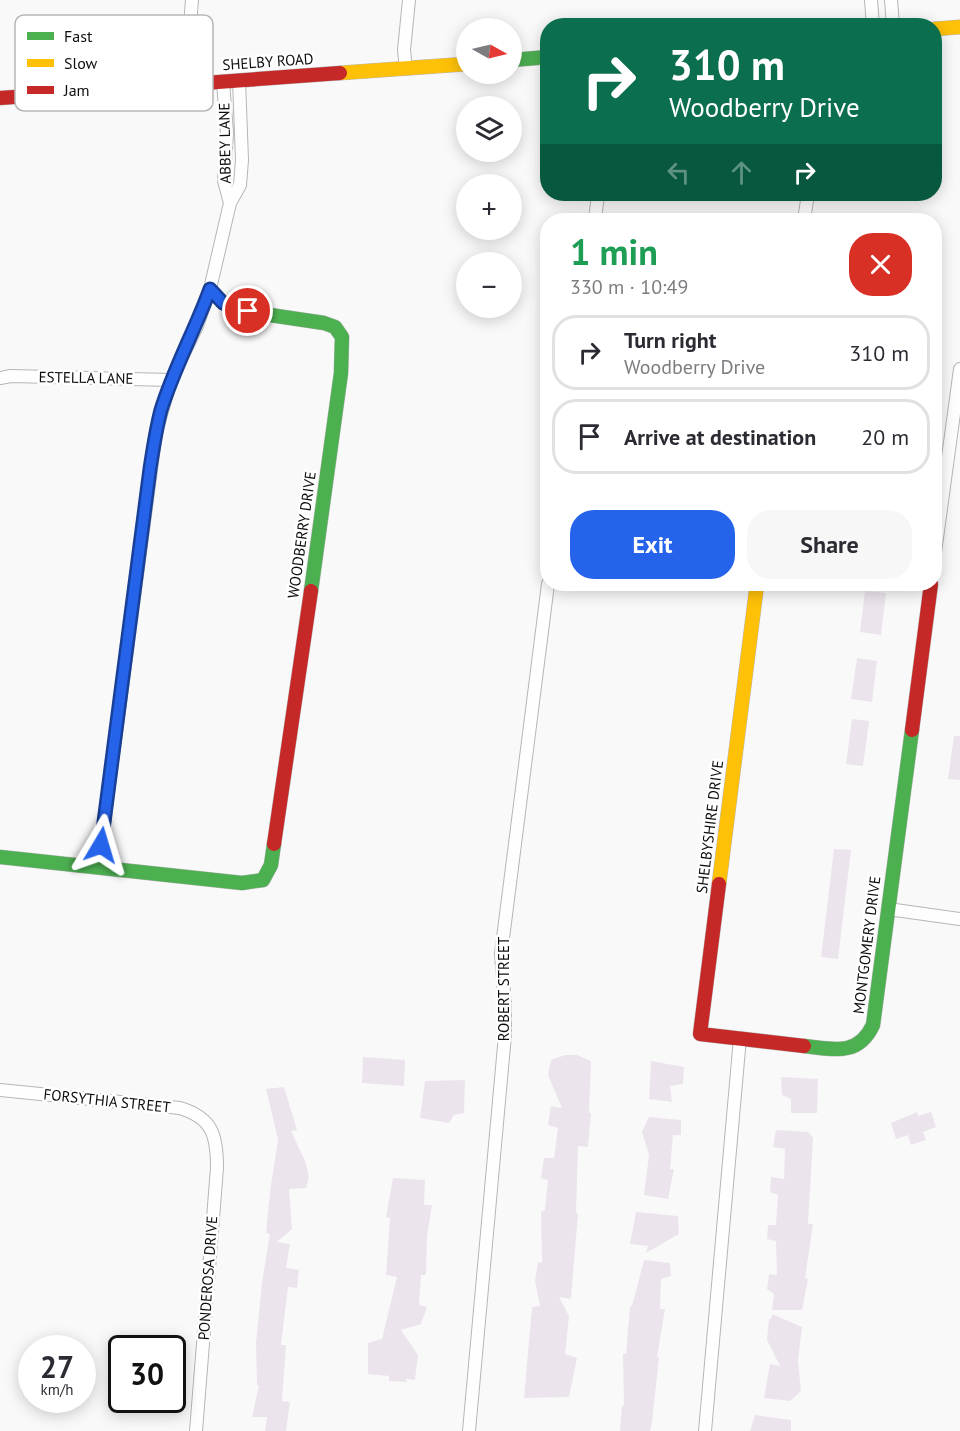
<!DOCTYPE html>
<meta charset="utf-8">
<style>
:root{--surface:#fff;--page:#f7f7f7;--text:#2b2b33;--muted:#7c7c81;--line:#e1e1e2;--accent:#2563eb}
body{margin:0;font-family:"PT Sans",sans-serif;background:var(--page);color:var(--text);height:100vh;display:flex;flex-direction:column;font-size:22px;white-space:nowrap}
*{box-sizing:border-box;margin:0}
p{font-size:20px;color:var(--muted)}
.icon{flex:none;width:33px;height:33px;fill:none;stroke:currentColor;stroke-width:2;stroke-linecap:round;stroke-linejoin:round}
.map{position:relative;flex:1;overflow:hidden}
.drawer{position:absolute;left:540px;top:213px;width:402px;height:378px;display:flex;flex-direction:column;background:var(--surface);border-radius:24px;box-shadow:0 3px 15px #0003}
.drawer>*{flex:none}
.guide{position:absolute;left:540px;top:18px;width:402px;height:183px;border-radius:24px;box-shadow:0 3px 15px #0003;background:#0b6e4f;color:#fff;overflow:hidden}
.needle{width:39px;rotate:98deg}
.controls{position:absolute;left:456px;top:18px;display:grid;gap:12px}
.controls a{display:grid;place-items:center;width:66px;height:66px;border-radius:50%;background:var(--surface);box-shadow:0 3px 15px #0003;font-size:30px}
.speed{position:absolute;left:18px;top:1335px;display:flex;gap:12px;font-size:30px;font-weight:700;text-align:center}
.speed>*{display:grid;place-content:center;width:78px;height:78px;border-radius:50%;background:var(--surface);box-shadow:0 3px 15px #0003;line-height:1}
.speed small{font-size:15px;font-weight:400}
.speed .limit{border:3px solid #111;border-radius:9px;background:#fff;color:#111}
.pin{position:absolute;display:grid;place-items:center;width:51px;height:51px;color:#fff;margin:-26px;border:3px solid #fff;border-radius:50%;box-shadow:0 2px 6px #0007}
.me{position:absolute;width:66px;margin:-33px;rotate:7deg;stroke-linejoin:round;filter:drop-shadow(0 0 4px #0008)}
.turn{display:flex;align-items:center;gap:21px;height:126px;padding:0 30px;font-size:27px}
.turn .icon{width:78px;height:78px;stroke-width:2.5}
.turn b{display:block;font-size:42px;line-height:51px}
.lanes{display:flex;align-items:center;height:57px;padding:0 30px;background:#0003;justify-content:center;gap:30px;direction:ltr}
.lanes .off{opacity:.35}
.round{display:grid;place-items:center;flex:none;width:63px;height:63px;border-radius:24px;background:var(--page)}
.overview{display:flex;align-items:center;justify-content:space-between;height:102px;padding:0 30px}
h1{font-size:36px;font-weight:700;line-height:45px;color:#1e9e55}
.action{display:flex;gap:12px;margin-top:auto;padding:12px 30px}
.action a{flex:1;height:69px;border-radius:24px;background:var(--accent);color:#fff;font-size:24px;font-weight:700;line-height:69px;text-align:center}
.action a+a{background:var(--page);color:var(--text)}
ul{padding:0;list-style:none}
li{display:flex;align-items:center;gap:18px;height:75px;margin:0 12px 9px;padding:0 18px;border:3px solid var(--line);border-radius:24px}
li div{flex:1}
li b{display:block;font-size:22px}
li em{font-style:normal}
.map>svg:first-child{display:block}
.building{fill:#ece4ed}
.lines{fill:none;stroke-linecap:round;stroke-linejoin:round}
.street-casing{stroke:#b7b6b7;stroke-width:14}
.fast-casing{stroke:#b7b6b7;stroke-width:15}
.slow-casing{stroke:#b7b6b7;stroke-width:15}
.jam-casing{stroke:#b7b6b7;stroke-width:15}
.street{stroke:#fefefe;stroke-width:12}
.fast{stroke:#4caf50;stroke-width:14}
.slow{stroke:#ffc107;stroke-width:14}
.jam{stroke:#c62828;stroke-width:14}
.route-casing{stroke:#184099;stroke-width:15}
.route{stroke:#2563eb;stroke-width:10}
.labels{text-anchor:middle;stroke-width:5;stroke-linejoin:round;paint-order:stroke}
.street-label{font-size:15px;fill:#0e0d0e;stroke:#fff}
.key{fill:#fff;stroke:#b7b6b7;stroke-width:1.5}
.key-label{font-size:16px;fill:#0e0d0e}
</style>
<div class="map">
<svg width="960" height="1431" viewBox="0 0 960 1431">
<rect width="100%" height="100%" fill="#faf9fa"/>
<!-- building -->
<g class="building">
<path d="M865 591 886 593 881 635 860 632Z"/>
<path d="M857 658 877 661 872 702 851 699Z"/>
<path d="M852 719 869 721 863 766 846 764Z"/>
<path d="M954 736H960V780L948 779Z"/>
<path d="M834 849 851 850 838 959 821 957Z"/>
<path d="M565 1055H577L591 1061 589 1113H591L588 1147 578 1146 576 1212 578 1214 571 1299 559 1297 569 1316 565 1354 577 1358 569 1397 524 1398 532 1307 540 1306 535 1281 538 1262 542 1263 541 1212 545 1210 548 1180 541 1178 544 1158H554L558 1128 548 1125 551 1106 562 1108 548 1075 551 1060Z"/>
<path d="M363 1057 405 1060 404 1086 362 1083Z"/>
<path d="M651 1061 684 1067 683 1084 670 1086 672 1102 649 1099Z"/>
<path d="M781 1077 818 1079 817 1113H791V1099L782 1095Z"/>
<path d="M465 1080 464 1113 454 1115 449 1123 420 1118 425 1081Z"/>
<path d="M284 1087 297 1130 291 1131 305 1161 309 1177 306 1188 289 1189 292 1229 277 1242 290 1244 286 1268 299 1270 297 1288 288 1287 281 1345H286L282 1401 290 1402 286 1431H265L267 1417H252L259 1385H257L256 1343 262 1282 270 1234 266 1233 270 1192 278 1139 266 1089Z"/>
<path d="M917 1112 918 1116 931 1112 936 1127 923 1132 926 1140 911 1145 908 1135 896 1139 891 1123Z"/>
<path d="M649 1117 681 1120V1135H673L670 1169H674L668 1199 644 1195 649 1155 642 1132Z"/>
<path d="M776 1130 808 1132 813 1138 808 1224H813L805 1278 808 1279 802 1310H772L774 1294 767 1289 769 1274 777 1275 776 1241 767 1239 768 1225H776L778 1195 770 1192 771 1177 784 1179 785 1149 773 1147Z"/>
<path d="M393 1178 425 1180 424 1205H432L427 1236 426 1275H421L419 1305 427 1307 421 1324 401 1330 418 1355 415 1380 406 1379 407 1382 389 1381V1376L368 1374V1343L382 1339 397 1277 386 1275 390 1218 386 1217Z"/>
<path d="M636 1212 678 1216 679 1234 646 1253 648 1246 630 1244Z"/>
<path d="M644 1260 670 1263 671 1276 661 1279 660 1309H665L657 1357H659L652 1422 650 1431H620L622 1406 624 1405 623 1354H626L630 1306H632Z"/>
<path d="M772 1314 802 1327 798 1360 801 1391 790 1401 764 1398 770 1364 780 1366 767 1340 769 1319H771Z"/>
<path d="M755 1415 791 1420V1431H750Z"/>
</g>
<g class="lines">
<defs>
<g id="street">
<path d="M871 0 873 26"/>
<path d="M891 0 893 26"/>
<path d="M406 69 404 50 409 0"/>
<path d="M223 82 227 133 224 181 230 203 240 185 242 160 239 80"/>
<path d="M189 84 187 63 192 0"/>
<path d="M595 220 598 194"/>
<path d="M804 220 808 194"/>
<path d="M0 378 11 376 171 380"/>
<path d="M934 560 960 369"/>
<path d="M98 868 156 432 171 380 197 326 210 289 230 203"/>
<path d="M888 909 960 919"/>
<path d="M0 1090 180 1108C213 1118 217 1136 217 1168L196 1431"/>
<path d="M469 1431 505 1035V1006L501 954 548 584"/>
<path d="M705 1431 740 1038"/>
</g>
<g id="fast">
<path d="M512 60 548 57"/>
<path d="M210 289 223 303 243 311 324 323 335 327 342 337 341 373 311 591"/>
<path d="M0 857 242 883 263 880 271 865 274 844"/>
<path d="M804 1046C833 1049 858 1057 873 1025L912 730"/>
</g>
<g id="slow">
<path d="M934 29 960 27"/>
<path d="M340 73 466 64"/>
<path d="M719 884 757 584"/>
</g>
<g id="jam">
<path d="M0 98 340 73"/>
<path d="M912 730 931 584"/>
<path d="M274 844 311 591"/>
<path d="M719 884 700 1034 804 1046"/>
</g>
</defs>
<!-- street casing -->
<use href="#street" class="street-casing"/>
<!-- fast casing -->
<use href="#fast" class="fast-casing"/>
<!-- slow casing -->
<use href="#slow" class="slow-casing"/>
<!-- jam casing -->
<use href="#jam" class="jam-casing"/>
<!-- street -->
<use href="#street" class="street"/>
<!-- fast -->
<use href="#fast" class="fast"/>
<!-- slow -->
<use href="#slow" class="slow"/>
<!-- jam -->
<use href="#jam" class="jam"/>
</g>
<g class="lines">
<defs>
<path id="route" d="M101 845 150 469C153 449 156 429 161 410 174 368 195 330 210 289L223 303 248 311"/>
</defs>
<!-- route casing -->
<use href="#route" class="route-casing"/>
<!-- route -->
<use href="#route" class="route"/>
</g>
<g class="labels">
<!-- street labels -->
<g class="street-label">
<text transform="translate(268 62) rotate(-4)" y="5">SHELBY ROAD</text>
<text transform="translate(225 143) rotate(-91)" y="5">ABBEY LANE</text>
<text transform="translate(86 378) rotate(1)" y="5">ESTELLA LANE</text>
<text transform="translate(302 535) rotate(-82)" y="5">WOODBERRY DRIVE</text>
<text transform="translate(710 827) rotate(-83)" y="5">SHELBYSHIRE DRIVE</text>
<text transform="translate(867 945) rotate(-83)" y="5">MONTGOMERY DRIVE</text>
<text transform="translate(504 989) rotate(-90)" y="5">ROBERT STREET</text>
<text transform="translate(107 1101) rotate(6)" y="5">FORSYTHIA STREET</text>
<text transform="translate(208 1278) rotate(-86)" y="5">PONDEROSA DRIVE</text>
</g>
</g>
<!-- legend -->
<rect x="15" y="15" width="198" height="96" rx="9" class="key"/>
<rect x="27" y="32" width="27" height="8" fill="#4caf50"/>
<rect x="27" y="59" width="27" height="8" fill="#ffc107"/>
<rect x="27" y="86" width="27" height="8" fill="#c62828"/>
<g class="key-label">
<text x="64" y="42">Fast</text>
<text x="64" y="69">Slow</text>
<text x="64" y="96">Jam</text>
</g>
</svg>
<div class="controls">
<a><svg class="needle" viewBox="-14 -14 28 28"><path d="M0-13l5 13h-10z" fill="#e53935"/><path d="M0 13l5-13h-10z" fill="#7c7c81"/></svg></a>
<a><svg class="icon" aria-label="layers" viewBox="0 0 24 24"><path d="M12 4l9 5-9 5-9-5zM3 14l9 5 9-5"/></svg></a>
<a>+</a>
<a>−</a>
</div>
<div class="speed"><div>27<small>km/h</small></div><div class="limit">30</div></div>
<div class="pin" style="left:248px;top:311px;background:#d93025"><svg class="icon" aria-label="arrive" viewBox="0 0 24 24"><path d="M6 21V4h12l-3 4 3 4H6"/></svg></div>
<svg class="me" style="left:101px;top:845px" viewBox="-20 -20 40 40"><path d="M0-17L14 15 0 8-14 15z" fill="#2563eb" stroke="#fff" stroke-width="4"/></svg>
<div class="guide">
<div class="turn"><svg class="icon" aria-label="right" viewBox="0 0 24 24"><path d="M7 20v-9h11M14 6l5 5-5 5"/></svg><div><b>310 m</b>Woodberry Drive</div></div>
<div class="lanes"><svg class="icon off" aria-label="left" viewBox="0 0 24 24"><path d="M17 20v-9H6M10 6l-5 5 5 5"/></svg><svg class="icon off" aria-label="ahead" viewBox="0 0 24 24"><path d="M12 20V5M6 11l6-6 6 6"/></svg><svg class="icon" aria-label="right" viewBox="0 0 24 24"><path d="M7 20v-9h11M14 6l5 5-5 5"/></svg></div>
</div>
<section class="drawer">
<div class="overview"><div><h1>1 min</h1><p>330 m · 10:49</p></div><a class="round" style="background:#d93025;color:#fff"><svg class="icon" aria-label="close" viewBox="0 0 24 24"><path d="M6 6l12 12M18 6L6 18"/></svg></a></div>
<ul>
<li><svg class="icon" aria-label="right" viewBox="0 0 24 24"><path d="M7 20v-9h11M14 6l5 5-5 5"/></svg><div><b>Turn right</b><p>Woodberry Drive</p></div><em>310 m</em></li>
<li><svg class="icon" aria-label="arrive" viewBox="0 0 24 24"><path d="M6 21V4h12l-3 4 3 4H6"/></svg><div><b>Arrive at destination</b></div><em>20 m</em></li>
</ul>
<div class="action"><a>Exit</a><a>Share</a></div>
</section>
</div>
